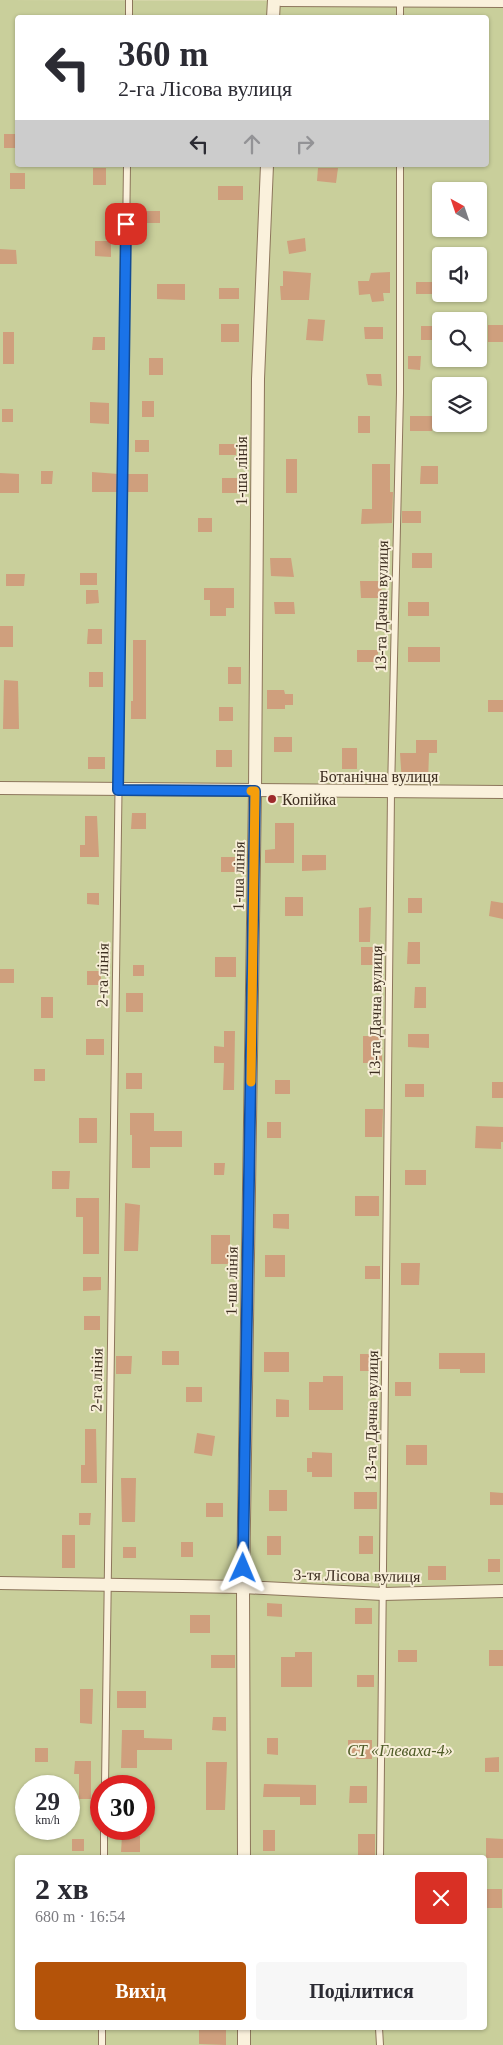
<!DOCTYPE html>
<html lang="uk">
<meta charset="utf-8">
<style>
:root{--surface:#fff;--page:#f7f7f7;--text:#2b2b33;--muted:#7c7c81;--accent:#b45309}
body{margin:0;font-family:"Times New Roman",serif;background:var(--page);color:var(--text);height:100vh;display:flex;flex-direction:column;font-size:19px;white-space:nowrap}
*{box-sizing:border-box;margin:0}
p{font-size:16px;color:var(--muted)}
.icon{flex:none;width:28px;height:28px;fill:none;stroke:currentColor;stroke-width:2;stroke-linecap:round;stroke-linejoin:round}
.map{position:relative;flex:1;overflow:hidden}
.side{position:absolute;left:15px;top:1855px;width:472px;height:175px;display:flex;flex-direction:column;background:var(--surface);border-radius:5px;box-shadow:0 1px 4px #0004}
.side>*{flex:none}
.guide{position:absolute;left:15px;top:15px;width:474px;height:152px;border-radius:5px;box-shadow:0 1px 4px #0004;background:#fff;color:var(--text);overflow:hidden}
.needle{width:32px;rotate:320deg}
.fabs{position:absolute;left:432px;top:182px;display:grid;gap:10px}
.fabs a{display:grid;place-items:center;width:55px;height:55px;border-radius:5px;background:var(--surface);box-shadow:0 1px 4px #0004;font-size:25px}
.speed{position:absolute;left:15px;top:1775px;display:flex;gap:10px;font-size:25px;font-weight:700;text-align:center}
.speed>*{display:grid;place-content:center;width:65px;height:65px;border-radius:50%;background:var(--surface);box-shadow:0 1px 4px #0004;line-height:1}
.speed small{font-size:12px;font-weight:400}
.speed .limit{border:8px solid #d22;background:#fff;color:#111}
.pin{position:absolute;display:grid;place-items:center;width:42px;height:42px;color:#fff;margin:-21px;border-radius:10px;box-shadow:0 2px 8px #0006}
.me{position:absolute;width:55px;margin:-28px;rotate:1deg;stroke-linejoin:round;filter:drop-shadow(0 0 4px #0008)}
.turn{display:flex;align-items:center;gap:18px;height:105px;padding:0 20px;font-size:22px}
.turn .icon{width:65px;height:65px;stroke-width:2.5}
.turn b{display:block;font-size:35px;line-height:42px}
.lanes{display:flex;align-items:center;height:48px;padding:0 20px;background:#0003;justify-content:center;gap:25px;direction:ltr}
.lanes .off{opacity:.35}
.round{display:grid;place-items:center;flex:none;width:52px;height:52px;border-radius:5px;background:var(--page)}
.overview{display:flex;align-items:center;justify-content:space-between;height:85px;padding:0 20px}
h1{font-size:30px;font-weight:700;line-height:38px}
.cta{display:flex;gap:10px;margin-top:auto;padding:10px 20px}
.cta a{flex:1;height:58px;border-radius:5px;background:var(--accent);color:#fff;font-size:20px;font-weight:700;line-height:58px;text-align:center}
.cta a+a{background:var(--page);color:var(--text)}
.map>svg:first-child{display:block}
.green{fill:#c9cf9b;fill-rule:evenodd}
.building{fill:#cf9f7d}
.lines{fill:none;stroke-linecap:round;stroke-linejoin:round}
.lane-casing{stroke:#8d765c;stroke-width:8}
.street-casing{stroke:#8d765c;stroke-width:14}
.lane{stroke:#faf1dc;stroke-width:6}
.street{stroke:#faf1dc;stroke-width:12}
.route-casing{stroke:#114b97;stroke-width:12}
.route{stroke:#1a73e8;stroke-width:9}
.slow{stroke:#f59e0b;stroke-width:9}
.poi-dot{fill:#9e2a2b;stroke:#f7eed8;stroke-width:2}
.labels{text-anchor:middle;stroke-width:4;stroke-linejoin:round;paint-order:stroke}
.street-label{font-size:16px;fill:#3d2e20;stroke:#f7eed8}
.poi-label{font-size:16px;fill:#3d2e20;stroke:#f7eed8;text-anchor:start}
.park-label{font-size:16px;font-style:italic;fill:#4d5a26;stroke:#f7eed8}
</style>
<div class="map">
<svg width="503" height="2045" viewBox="0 0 503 2045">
<rect width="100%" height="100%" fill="#f0e4c8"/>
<!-- green -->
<path class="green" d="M0 0 503 1V2045H0ZM18 18H486V165H18ZM441 191H479V229H441ZM441 256H479V294H441ZM441 321H479V359H441ZM441 386H479V424H441ZM26 1786H69V1829H26ZM101 1786H144V1829H101ZM18 1858H485V2028H18Z"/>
<!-- building -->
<g class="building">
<rect x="4" y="134" width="14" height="14"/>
<rect x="93" y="168" width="13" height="17"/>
<path d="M318 168H338L336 183 317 181Z"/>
<rect x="10" y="173" width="15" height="16"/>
<rect x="218" y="186" width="25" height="14"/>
<rect x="146" y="211" width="14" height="12"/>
<path d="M305 238 306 251 289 254 287 241Z"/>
<path d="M95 241H111V257L95 256Z"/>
<path d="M0 249 16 250 17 264H0Z"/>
<path d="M283 271 311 273 309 300H281L280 286H283Z"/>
<path d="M390 272V293H383L384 301 372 302 370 294 359 295 358 281H369L371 273Z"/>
<rect x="416" y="282" width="19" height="12"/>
<path d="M157 284H185V300L157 299Z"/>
<rect x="219" y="288" width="20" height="11"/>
<path d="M308 319 325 320 323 341 306 340Z"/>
<rect x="221" y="324" width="18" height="18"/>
<rect x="488" y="325" width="15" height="17"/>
<rect x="421" y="326" width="14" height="14"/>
<path d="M364 327H383V339H365Z"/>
<rect x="3" y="332" width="11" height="32"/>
<path d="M93 337H105V350H92Z"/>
<path d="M408 356H421L420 370 408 369Z"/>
<rect x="149" y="358" width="14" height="17"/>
<path d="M366 374H381L382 386 368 385Z"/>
<rect x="142" y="401" width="12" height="16"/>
<path d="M90 402 109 403V424L90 423Z"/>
<rect x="2" y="409" width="11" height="13"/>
<rect x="358" y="416" width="12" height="17"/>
<rect x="410" y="416" width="22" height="15"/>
<rect x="135" y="440" width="14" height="12"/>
<rect x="219" y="444" width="17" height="11"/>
<rect x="286" y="459" width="11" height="34"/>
<path d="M372 464H390V492H393L392 523 361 524 362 509H372Z"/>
<path d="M421 466H438V484H420Z"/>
<path d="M41 471H53L52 484H41Z"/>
<path d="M92 472 118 474V492H92Z"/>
<path d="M0 473 19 474V493H0Z"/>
<rect x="128" y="474" width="20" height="18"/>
<rect x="222" y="478" width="15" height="15"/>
<rect x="402" y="511" width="19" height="12"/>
<rect x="198" y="518" width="14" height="14"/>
<rect x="412" y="553" width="20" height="15"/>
<path d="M270 558H291L294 577 271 576Z"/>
<rect x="80" y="573" width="17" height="12"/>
<path d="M6 574H25L24 586H6Z"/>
<path d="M360 581H381L382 598H361Z"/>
<path d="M204 588H234V608H226V616H210V600H204Z"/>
<path d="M86 590H98L99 603 86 604Z"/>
<path d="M274 602H294L295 614H275Z"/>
<rect x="408" y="602" width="21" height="14"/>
<rect x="0" y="626" width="13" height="21"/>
<path d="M88 629H102V644H87Z"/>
<path d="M133 640H146V719H131V701H133Z"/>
<rect x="408" y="647" width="32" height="15"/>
<rect x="357" y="650" width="21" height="12"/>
<rect x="228" y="667" width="13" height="17"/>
<rect x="89" y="672" width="14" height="15"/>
<path d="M4 680 18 681 19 729H3Z"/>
<path d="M267 690H284L285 694H293V705H285V709H267Z"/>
<rect x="488" y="700" width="15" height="12"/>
<rect x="219" y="707" width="14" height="14"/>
<rect x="274" y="737" width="18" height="15"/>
<path d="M416 740H437V753H429L428 783H402L400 753H416Z"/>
<rect x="342" y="748" width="15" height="21"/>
<rect x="216" y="750" width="16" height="17"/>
<rect x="88" y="757" width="17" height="12"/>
<path d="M132 813H146V829H131Z"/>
<path d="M85 816H97L99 857H80V845H85Z"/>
<path d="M275 823H294V863H265V850L275 849Z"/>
<path d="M302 855H326V870L302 871Z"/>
<rect x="221" y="857" width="15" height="15"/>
<path d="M87 893H99V905L87 904Z"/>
<rect x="285" y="897" width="18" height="19"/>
<rect x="408" y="898" width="14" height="15"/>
<path d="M491 901 503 903V919L489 916Z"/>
<path d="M371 907 370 942H359V908Z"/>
<path d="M408 942H420V964H407Z"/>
<rect x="361" y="947" width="19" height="18"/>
<rect x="215" y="957" width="21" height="20"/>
<rect x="133" y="965" width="11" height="11"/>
<rect x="0" y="969" width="14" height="14"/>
<rect x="87" y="971" width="14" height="14"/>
<path d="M415 987H426V1008H414Z"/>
<rect x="126" y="993" width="17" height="19"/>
<rect x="41" y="997" width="12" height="21"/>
<path d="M224 1031H235L234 1090H223L224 1063H214V1046L224 1047Z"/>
<path d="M408 1034H429V1048L408 1047Z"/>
<rect x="363" y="1036" width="19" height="27"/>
<rect x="86" y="1039" width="18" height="16"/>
<rect x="34" y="1069" width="11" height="12"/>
<rect x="126" y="1073" width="16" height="16"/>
<rect x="275" y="1080" width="15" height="14"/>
<rect x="492" y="1082" width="11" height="16"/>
<rect x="405" y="1084" width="19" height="13"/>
<path d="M365 1109H383L382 1137H365Z"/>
<path d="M130 1113H154V1131H182V1147H150V1168H132V1135H130Z"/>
<rect x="79" y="1118" width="18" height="25"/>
<rect x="267" y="1122" width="14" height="16"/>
<path d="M476 1126 503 1127V1142H501V1149L475 1148Z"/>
<path d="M214 1163H225L224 1175H214Z"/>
<rect x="405" y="1170" width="21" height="15"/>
<path d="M52 1171H70L69 1189H52Z"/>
<rect x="355" y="1196" width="24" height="20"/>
<path d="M76 1198H99V1254H83V1217H76Z"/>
<path d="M125 1203 140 1205 138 1251H124Z"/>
<path d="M273 1214H289V1229L273 1228Z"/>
<rect x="211" y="1235" width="19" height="29"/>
<rect x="265" y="1255" width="20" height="22"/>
<path d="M401 1263H420L419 1285H401Z"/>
<rect x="365" y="1266" width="15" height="13"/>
<path d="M83 1277H101V1290L83 1291Z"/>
<rect x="84" y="1316" width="16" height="14"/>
<rect x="162" y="1351" width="17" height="14"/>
<rect x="264" y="1352" width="25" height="20"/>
<path d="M439 1353H485V1373H460V1369H439Z"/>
<rect x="360" y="1354" width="20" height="17"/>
<path d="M116 1356H132L131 1374H116Z"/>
<path d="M323 1376H343V1410H309V1382H323Z"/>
<rect x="395" y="1382" width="16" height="14"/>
<rect x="186" y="1387" width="16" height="15"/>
<path d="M276 1399 289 1400V1417H276Z"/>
<path d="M85 1429H96L97 1483H81V1465H85Z"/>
<path d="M197 1433 215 1436 212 1456 194 1453Z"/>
<rect x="406" y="1445" width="21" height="20"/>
<path d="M312 1452 332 1453V1477H312V1472H307V1458H312Z"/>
<path d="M121 1478H136L135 1522H122Z"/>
<rect x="269" y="1490" width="18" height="21"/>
<rect x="354" y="1492" width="23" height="17"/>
<path d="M490 1492 503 1493V1505H490Z"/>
<rect x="206" y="1503" width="17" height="14"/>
<path d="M79 1513H91L90 1525H79Z"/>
<rect x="62" y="1535" width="13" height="33"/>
<rect x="267" y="1536" width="14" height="19"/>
<rect x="359" y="1536" width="14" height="18"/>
<rect x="181" y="1542" width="12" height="15"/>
<rect x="123" y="1547" width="13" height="11"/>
<rect x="488" y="1559" width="12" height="13"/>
<rect x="428" y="1566" width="18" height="14"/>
<path d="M267 1603 282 1604V1617L267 1616Z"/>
<rect x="355" y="1608" width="17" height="16"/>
<rect x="190" y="1615" width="20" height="18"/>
<rect x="398" y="1650" width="19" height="12"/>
<rect x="489" y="1650" width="14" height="16"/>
<path d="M295 1652H312V1687H281V1657H295Z"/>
<rect x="211" y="1655" width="24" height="13"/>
<rect x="357" y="1675" width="17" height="12"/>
<path d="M80 1689H93L92 1724 80 1723Z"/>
<rect x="117" y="1691" width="29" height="17"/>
<path d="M213 1717H226V1731L212 1730Z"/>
<path d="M122 1730H144V1738L172 1739V1750H137V1768H121Z"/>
<path d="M267 1738H278V1755L267 1754Z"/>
<path d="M348 1740H372V1759H356V1753H348Z"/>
<rect x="35" y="1748" width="13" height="14"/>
<path d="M499 1757V1772H485V1758Z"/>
<path d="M75 1761H91V1799H79V1774H74Z"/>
<path d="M206 1762H227L225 1810H206Z"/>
<path d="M264 1784 316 1785V1805H300V1797H263Z"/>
<path d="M350 1786H367V1803H349Z"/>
<rect x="263" y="1830" width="12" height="21"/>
<path d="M358 1834H375V1856L358 1857Z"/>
<path d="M122 1836H140V1852H121Z"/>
<path d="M486 1838 503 1839V1858H486Z"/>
<rect x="72" y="1839" width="12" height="12"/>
<rect x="485" y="1889" width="17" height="19"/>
<path d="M199 2028H226V2045L199 2044Z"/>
</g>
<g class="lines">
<defs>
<g id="lane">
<path d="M129 18V0"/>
<path d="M400 18V1"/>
<path d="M105 1786 127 165"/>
<path d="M104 1858V1829"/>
<path d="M380 1858 391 792 400 393V165"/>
<path d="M379 2028 380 2045"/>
<path d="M102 2045V2028"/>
</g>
<g id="street">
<path d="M281 0 503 1"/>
<path d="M273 18 274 0"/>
<path d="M0 788 503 792"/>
<path d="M0 1583 243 1587 383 1594 503 1591"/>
<path d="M244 1858 243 1587 255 791 258 379 267 165"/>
<path d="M244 2028V2045"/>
</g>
</defs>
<!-- lane casing -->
<use href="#lane" class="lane-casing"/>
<!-- street casing -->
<use href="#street" class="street-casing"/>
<!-- lane -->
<use href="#lane" class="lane"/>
<!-- street -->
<use href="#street" class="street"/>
</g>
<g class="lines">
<defs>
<path id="route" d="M126 224 118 790 255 791 243 1568"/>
</defs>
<!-- route casing -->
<use href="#route" class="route-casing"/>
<!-- route -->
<use href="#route" class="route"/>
<!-- slow -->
<path class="slow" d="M251 791H255L251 1082"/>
</g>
<!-- markers -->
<circle class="poi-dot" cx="272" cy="799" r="5"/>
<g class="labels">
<!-- street labels -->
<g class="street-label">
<text transform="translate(241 471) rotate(-90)" y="6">1-ша лінія</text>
<text transform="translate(381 606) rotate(-89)" y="6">13-та Дачна вулиця</text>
<text x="379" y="782">Ботанічна вулиця</text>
<text transform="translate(238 876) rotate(-89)" y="6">1-ша лінія</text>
<text transform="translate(102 975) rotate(-89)" y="6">2-га лінія</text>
<text transform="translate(375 1011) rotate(-89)" y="6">13-та Дачна вулиця</text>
<text transform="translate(231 1281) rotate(-89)" y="6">1-ша лінія</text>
<text transform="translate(96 1380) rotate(-89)" y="6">2-га лінія</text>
<text transform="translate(371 1416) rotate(-89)" y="6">13-та Дачна вулиця</text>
<text transform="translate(357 1575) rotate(1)" y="6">3-тя Лісова вулиця</text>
</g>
<!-- poi labels -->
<g class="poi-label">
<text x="282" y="805">Копійка</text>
</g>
<!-- park labels -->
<g class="park-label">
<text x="400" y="1756">СТ «Глеваха-4»</text>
</g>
</g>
</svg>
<div class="fabs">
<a><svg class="needle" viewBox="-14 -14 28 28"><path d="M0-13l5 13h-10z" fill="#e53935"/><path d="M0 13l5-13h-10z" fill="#7c7c81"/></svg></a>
<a><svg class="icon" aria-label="sound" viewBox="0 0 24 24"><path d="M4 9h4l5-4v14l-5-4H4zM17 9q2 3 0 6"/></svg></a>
<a><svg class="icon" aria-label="search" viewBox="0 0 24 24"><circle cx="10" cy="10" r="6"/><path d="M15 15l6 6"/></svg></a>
<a><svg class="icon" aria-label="layers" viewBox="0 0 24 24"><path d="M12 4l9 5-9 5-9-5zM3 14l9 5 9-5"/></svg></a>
</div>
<div class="speed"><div>29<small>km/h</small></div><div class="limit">30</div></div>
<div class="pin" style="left:126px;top:224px;background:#d93025"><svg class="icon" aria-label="arrive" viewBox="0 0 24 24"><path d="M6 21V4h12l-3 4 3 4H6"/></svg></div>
<svg class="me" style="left:243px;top:1568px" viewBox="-20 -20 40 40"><path d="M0-17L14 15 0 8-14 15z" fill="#1a73e8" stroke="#fff" stroke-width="4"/></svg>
<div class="guide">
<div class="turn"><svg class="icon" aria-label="left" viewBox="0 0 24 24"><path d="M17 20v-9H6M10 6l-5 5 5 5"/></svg><div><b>360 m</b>2-га Лісова вулиця</div></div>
<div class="lanes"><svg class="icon" aria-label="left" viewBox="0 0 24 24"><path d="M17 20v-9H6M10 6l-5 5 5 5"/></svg><svg class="icon off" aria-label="ahead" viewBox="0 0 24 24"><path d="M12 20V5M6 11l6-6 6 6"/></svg><svg class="icon off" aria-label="right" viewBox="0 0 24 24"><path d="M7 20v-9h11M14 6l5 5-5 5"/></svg></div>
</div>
<section class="side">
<div class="overview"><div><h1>2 хв</h1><p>680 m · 16:54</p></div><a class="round" style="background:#d93025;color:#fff"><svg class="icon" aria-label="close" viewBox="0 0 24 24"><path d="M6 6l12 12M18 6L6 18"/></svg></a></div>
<div class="cta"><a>Вихід</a><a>Поділитися</a></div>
</section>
</div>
